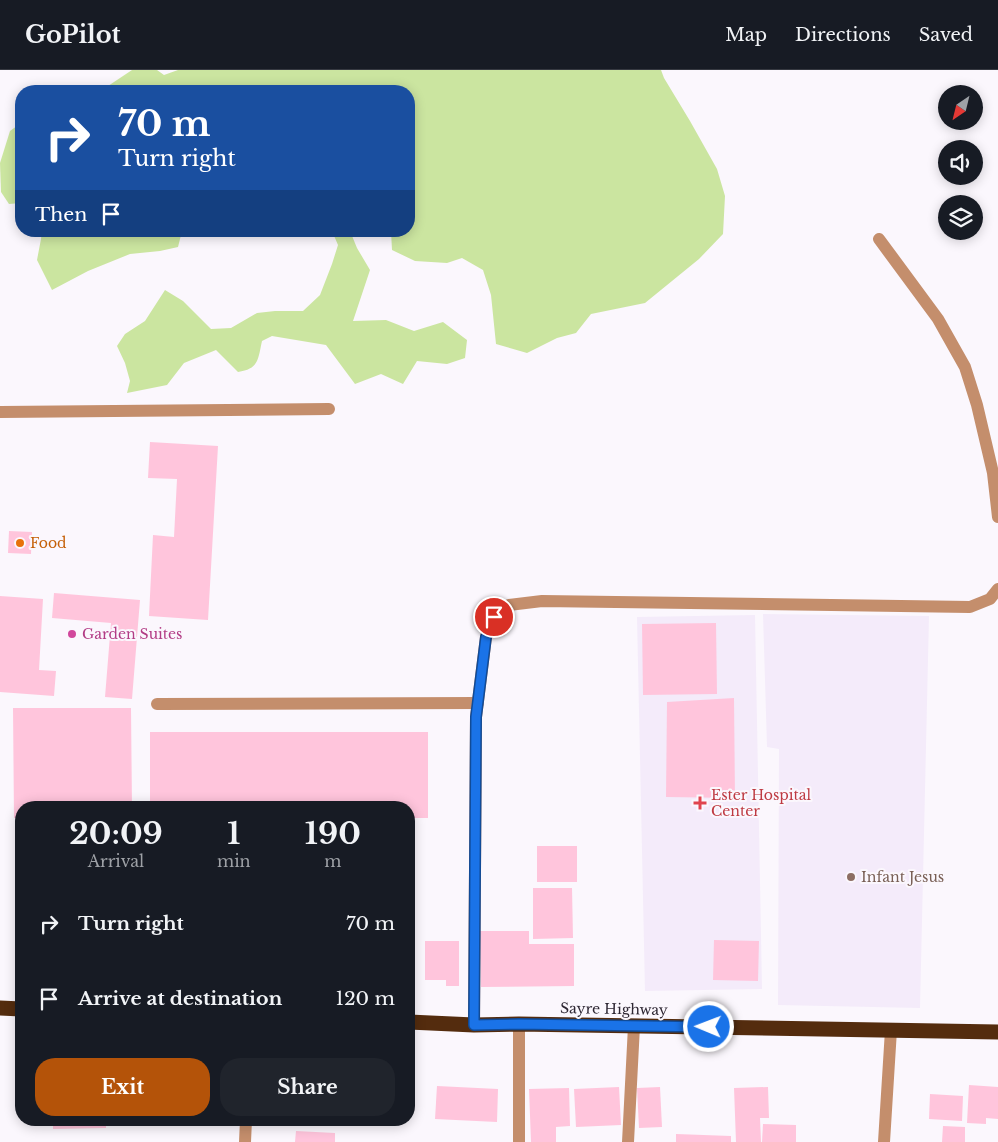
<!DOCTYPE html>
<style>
:root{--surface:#171b24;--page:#20242c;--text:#f1f3f6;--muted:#9ea1a6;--line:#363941;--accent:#b45309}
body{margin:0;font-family:"Libre Baskerville",serif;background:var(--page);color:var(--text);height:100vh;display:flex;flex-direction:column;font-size:19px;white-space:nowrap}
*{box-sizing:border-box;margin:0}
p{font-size:16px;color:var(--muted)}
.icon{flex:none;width:28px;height:28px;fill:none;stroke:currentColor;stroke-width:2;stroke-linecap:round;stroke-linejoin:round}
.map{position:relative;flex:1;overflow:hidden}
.side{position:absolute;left:15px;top:731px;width:400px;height:325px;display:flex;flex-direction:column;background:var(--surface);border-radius:20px;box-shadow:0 2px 12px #0003}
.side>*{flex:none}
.top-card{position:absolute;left:15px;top:15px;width:400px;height:152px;border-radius:20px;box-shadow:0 2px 12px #0003;background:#1a4fa0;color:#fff;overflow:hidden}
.needle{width:32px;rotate:215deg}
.tools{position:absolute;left:938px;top:15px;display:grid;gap:10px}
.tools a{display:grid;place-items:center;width:45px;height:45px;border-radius:50%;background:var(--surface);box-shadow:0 2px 12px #0003;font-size:25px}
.pin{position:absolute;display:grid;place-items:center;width:42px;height:42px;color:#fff;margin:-21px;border:2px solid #fff;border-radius:50%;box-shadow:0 1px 5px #0007}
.me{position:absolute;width:55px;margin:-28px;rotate:271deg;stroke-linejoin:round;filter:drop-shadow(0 0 4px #0008)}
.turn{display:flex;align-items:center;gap:18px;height:105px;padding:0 20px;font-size:22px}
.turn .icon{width:65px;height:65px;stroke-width:2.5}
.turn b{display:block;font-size:35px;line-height:42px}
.then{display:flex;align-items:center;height:48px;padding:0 20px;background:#0003;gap:10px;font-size:19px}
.eta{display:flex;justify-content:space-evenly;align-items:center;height:85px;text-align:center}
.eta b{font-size:30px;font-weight:700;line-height:35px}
.action{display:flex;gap:10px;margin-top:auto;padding:10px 20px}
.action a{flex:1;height:58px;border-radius:20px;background:var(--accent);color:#fff;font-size:20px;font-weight:700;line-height:58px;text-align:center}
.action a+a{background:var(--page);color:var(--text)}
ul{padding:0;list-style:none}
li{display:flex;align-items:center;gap:15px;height:75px;padding:0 20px}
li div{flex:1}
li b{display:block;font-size:19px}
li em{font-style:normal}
header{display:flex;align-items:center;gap:30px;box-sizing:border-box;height:70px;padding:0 25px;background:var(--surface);border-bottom:1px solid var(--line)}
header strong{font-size:24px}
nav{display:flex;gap:28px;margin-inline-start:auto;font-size:18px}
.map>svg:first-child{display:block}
.built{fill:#f4ebfa}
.green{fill:#cbe5a0}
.building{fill:#ffc5dc}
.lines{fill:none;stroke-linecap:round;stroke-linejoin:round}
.minor{stroke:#c48e6c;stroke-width:12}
.highway{stroke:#542c0e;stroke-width:15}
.route-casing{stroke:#114b97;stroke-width:12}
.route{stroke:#1a73e8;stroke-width:9}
.food-dot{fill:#e8710a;stroke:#fbf7fd;stroke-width:2}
.hotel-dot{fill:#d1479c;stroke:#fbf7fd;stroke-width:2}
.health-dot{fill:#e0444e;stroke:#fbf7fd;stroke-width:2}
.education-dot{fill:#8d6e63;stroke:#fbf7fd;stroke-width:2}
.labels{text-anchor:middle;stroke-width:4;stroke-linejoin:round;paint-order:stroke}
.food-label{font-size:14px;fill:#c56008;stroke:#fbf7fd;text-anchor:start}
.hotel-label{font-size:14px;fill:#b23c85;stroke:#fbf7fd;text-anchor:start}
.health-label{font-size:14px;fill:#be3a42;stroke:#fbf7fd;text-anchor:start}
.education-label{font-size:14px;fill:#785e54;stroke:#fbf7fd;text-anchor:start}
.street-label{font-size:14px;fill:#2d2632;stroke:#fbf7fd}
</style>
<header>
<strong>GoPilot</strong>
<nav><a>Map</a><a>Directions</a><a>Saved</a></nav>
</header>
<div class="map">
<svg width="998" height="1072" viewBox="0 0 998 1072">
<rect width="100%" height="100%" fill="#fbf7fd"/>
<!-- built -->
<g class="built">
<path d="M763 544 929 546 920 938 778 935 779 679 767 677Z"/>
<path d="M755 545 762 919 645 921 637 547Z"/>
</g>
<!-- green -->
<g class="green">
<path d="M132 0H157L164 5 178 0H661L664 8 690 51 717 99 725 126 723 164 699 189 645 233 591 244 576 263 557 268 527 283 496 274 491 225 483 200 462 188 447 193 415 191 392 180 391 161H409V21H93L102 20Z"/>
<path d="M21 53V133L9 134 1 122 0 93 10 61Z"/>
<path d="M42 161H182L178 177 160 181 130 184 88 201 52 220 37 190 41 169Z"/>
<path d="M332 161H350L357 178 370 200 353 251 386 250 414 261 443 252 467 270 465 288 447 294 417 291 403 314 381 304 355 314 326 275 272 266 262 271C258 289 259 299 238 302L216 280 184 293 167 315 127 323 130 311 125 293 117 276 125 264 145 251 165 220 183 231 211 259 231 258 257 243 275 241H303L320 225 332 194 338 175Z"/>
</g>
<!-- building -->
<g class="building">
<path d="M150 372 218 376 208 550 149 546 153 465 174 467 177 409 148 408Z"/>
<path d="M9 461 32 462 31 484 8 483Z"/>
<path d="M54 523 140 530 132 629 105 627 111 553 52 548Z"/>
<path d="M0 526 43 529 39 600 56 601 54 626 0 622Z"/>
<path d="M716 553 717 624 643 625 642 554Z"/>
<path d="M734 628 735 728 666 727 667 632Z"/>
<path d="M13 638H131L132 738H21V748H14Z"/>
<path d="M150 662H428V748H409V738H150Z"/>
<rect x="537" y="776" width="40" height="36"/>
<path d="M533 818H572L573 868 533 869Z"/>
<path d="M480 861H529V874H574V916L481 917Z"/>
<path d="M714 870 759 871 758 911 713 910Z"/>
<path d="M425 871H459V916H446V910H425Z"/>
<path d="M969 1015 998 1017V1049L986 1048V1054L967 1053Z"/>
<path d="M437 1016 498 1019 497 1052 435 1049Z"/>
<path d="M619 1017 621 1055 576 1057 574 1019Z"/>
<path d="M660 1017 662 1057 639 1058 637 1018Z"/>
<path d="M768 1017 769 1048H760L761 1072H736L734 1018Z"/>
<path d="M569 1018 570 1056 556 1057V1072H531L529 1019Z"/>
<path d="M930 1024 963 1026 962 1051 929 1049Z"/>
<path d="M53 1050H106V1058L53 1059Z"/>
<path d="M763 1054 796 1055V1072H762Z"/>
<path d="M943 1056 965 1057V1072H942Z"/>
<path d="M296 1061 335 1063V1072H295Z"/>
<path d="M676 1064 731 1066V1072H676Z"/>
</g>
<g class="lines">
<!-- minor -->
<g class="minor">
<path d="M879 169 938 249 965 297 977 335 993 403 998 447"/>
<path d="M0 342 329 339"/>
<path d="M157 634 478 633"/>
<path d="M21 775V886"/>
<path d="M474 955 476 647 486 567 494 547 509 535 542 531 970 537 990 529 998 519"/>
<path d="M245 1072 246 1050"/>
<path d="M519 1072V954"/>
<path d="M628 1072 634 956"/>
<path d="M884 1072 891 960"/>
</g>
<!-- highway -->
<g class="highway">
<path d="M0 938 21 939"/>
<path d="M409 952 474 955 519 954 998 962"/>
</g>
</g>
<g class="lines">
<defs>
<path id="route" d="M494 547 486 567 476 647 474 955 519 954 709 957"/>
</defs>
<!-- route casing -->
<use href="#route" class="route-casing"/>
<!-- route -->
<use href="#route" class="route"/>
</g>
<!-- markers -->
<circle class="food-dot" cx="20" cy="473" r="5"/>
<circle class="hotel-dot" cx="72" cy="564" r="5"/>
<path class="health-dot" d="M697.5 725.5h5v5h5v5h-5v5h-5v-5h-5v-5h5z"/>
<circle class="education-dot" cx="851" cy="807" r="5"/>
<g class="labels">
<!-- food labels -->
<g class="food-label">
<text x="30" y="478">Food</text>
</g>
<!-- hotel labels -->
<g class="hotel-label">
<text x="82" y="569">Garden Suites</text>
</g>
<!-- health labels -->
<g class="health-label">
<text x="711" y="730">Ester Hospital<tspan x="711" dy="16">Center</tspan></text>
</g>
<!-- education labels -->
<g class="education-label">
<text x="861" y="812">Infant Jesus</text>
</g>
<!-- street labels -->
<g class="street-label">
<text transform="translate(614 939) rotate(1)" y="5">Sayre Highway</text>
</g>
</g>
</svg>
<div class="tools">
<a><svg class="needle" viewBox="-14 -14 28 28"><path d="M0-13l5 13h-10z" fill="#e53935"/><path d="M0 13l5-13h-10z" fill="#9ea1a6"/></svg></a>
<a><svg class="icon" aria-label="sound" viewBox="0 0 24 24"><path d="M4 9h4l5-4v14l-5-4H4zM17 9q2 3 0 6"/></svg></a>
<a><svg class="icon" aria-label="layers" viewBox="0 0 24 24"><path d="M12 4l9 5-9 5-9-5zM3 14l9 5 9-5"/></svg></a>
</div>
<div class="pin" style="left:494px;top:547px;background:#d93025"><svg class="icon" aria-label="arrive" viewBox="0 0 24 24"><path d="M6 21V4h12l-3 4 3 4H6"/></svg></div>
<svg class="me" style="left:709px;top:957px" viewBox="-20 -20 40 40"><circle r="17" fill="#1a73e8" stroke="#fff" stroke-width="3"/><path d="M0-11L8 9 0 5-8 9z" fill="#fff"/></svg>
<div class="top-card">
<div class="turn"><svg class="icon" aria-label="right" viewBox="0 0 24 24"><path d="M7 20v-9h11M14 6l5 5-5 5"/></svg><div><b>70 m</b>Turn right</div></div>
<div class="then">Then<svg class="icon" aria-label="arrive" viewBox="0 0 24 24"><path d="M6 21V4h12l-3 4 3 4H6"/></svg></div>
</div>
<section class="side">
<div class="eta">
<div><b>20:09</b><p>Arrival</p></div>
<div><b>1</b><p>min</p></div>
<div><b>190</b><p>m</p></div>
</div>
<ul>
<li><svg class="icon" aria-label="right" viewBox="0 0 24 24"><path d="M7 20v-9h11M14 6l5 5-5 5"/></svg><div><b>Turn right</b></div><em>70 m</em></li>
<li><svg class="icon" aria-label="arrive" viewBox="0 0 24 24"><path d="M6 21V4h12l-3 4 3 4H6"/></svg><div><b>Arrive at destination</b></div><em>120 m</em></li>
</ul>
<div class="action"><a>Exit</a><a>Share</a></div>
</section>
</div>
